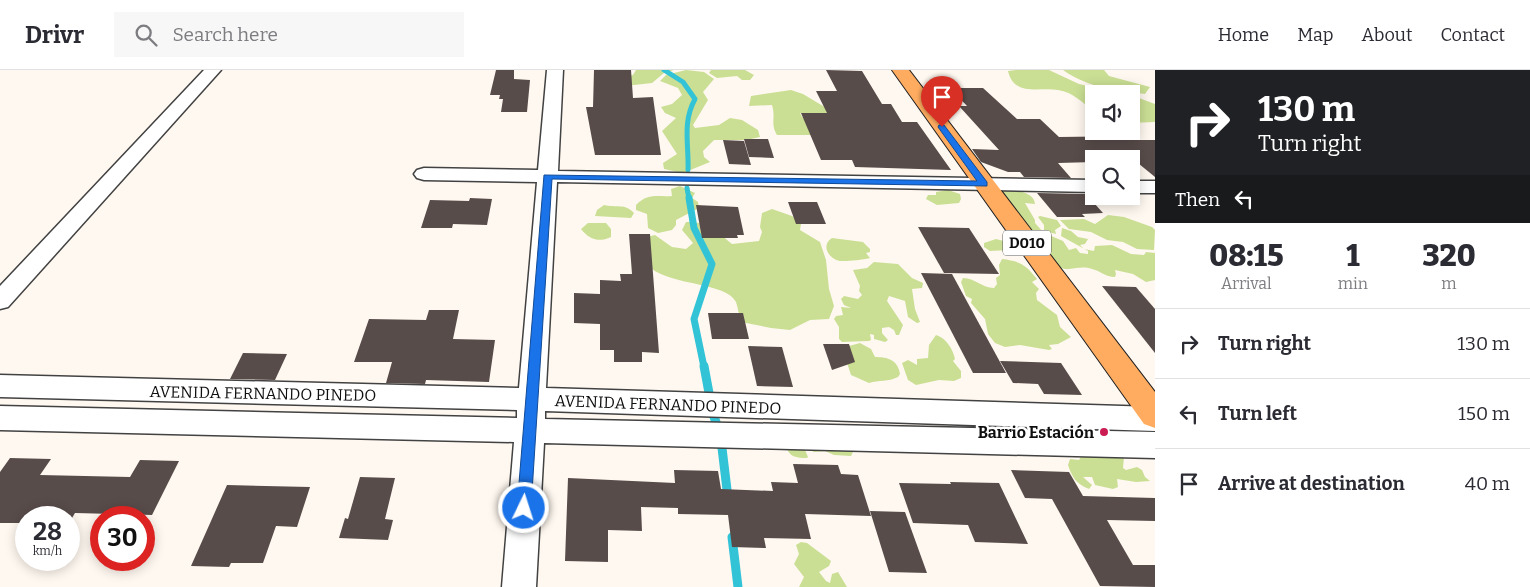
<!DOCTYPE html>
<meta charset="utf-8">
<style>
:root{--surface:#fff;--page:#f7f7f7;--text:#2b2b33;--muted:#7c7c81;--line:#e1e1e2}
body{margin:0;font-family:Bitter,serif;background:var(--page);color:var(--text);height:100vh;display:flex;flex-direction:column;font-size:19px;white-space:nowrap}
*{box-sizing:border-box;margin:0}
p{font-size:16px;color:var(--muted)}
.icon{flex:none;width:28px;height:28px;fill:none;stroke:currentColor;stroke-width:2;stroke-linecap:round;stroke-linejoin:round}
.map{position:relative;flex:1;overflow:hidden}
.panel{display:flex;flex-direction:column;background:var(--surface);width:375px}
.panel>*{flex:none}
.top-card{background:#202124;color:#fff;overflow:hidden}
.fabs{position:absolute;left:1085px;top:15px;display:grid;gap:10px}
.fabs a{display:grid;place-items:center;width:55px;height:55px;border-radius:0px;background:var(--surface);box-shadow:0 2px 12px #0003;font-size:25px}
.speed{position:absolute;left:15px;top:436px;display:flex;gap:10px;font-size:25px;font-weight:700;text-align:center}
.speed>*{display:grid;place-content:center;width:65px;height:65px;border-radius:50%;background:var(--surface);box-shadow:0 2px 12px #0003;line-height:1}
.speed small{font-size:12px;font-weight:400}
.speed .limit{border:8px solid #d22;background:#fff;color:#111}
.pin{position:absolute;display:grid;place-items:center;width:42px;height:42px;color:#fff;margin:-51px -21px;border-radius:50% 50% 50% 0;rotate:-45deg;box-shadow:0 0 5px #0007}
.pin .icon{rotate:45deg}
.me{position:absolute;width:55px;margin:-28px;rotate:4deg;stroke-linejoin:round;filter:drop-shadow(0 0 4px #0008)}
.turn{display:flex;align-items:center;gap:18px;height:105px;padding:0 20px;font-size:22px}
.turn .icon{width:65px;height:65px;stroke-width:2.5}
.turn b{display:block;font-size:35px;line-height:42px}
.then{display:flex;align-items:center;height:48px;padding:0 20px;background:#0003;gap:10px;font-size:19px}
.eta{display:flex;justify-content:space-evenly;align-items:center;height:85px;text-align:center}
.eta b{font-size:30px;font-weight:800;line-height:35px}
ul{padding:0;list-style:none}
li{display:flex;align-items:center;gap:15px;height:70px;padding:0 20px;border-top:1px solid var(--line)}
li div{flex:1}
li b{display:block;font-size:19px}
li em{font-style:normal}
header{display:flex;align-items:center;gap:30px;box-sizing:border-box;height:70px;padding:0 25px;background:var(--surface);border-bottom:1px solid var(--line)}
header strong{font-size:24px}
nav{display:flex;gap:28px;margin-inline-start:auto;font-size:18px}
.search{width:350px;height:45px;background:var(--page);display:flex;align-items:center;gap:12px;box-sizing:border-box;padding:0 18px;border-radius:0px;color:var(--muted);font-size:19px}
main{display:flex;flex:1;min-height:0}
.map>svg:first-child{display:block}
.forest{fill:#cadf94}
.lines{fill:none;stroke-linecap:round;stroke-linejoin:round}
.stream-far2{stroke:#32c3d7;stroke-width:5}
.stream-far1{stroke:#32c3d7;stroke-width:7}
.stream{stroke:#32c3d7;stroke-width:9}
.building{fill:#584c4a}
.minor-casing{stroke:#424242;stroke-width:3}
.primary-casing{stroke:#202020;stroke-width:2}
.minor{fill:#fff;fill-rule:evenodd}
.primary{fill:#ffac60;fill-rule:evenodd}
.route{fill:#1a73e8;stroke:#114b97}
.poi-dot{fill:#ca1c54;stroke:#fff;stroke-width:2}
.labels{text-anchor:middle;stroke-width:5;stroke-linejoin:round;paint-order:stroke}
.shield{fill:#fff;stroke:#575757;stroke-width:1}
.shield-label{font-size:15px;font-weight:bold;fill:#0f0f0f}
.street-label{font-size:16px;fill:#0f0f0f;stroke:#fff}
.poi-label{font-size:16px;font-weight:bold;fill:#0f0f0f;stroke:#fff;text-anchor:end}
</style>
<header>
<strong>Drivr</strong>
<div class="search"><svg class="icon" aria-label="search" viewBox="0 0 24 24"><circle cx="10" cy="10" r="6"/><path d="M15 15l6 6"/></svg>Search here</div>
<nav><a>Home</a><a>Map</a><a>About</a><a>Contact</a></nav>
</header>
<main>
<div class="map">
<svg width="1155" height="517" viewBox="0 0 1155 517">
<rect width="100%" height="100%" fill="#fff8f0"/>
<!-- forest -->
<g class="forest">
<path d="M636 0H674L664 3 652 13 625 16 616 8 633 5Z"/>
<path d="M686 0 704 2 714 9 703 22 708 30 693 55 695 58 719 55 730 48 742 50 758 60 760 67 746 70H714L703 81 704 87 710 92 683 103 664 99 663 93 677 84 662 61 676 48 665 43 661 37 672 34 682 25 678 18 660 11 666 5Z"/>
<path d="M711 0H745L754 5 750 10H742L737 6 717 8 709 3Z"/>
<path d="M1016 0H1049L1079 14 1125 24H1094V42C1083 33 1073 22 1058 20 1039 17 1014 27 1008 1Z"/>
<path d="M1063 0H1104L1109 6 1150 17 1145 24C1116 20 1088 18 1063 0Z"/>
<path d="M791 20 803 24 833 42 826 46 800 43 802 47 815 51 817 65H777C770 53 776 48 772 35L749 36 751 26Z"/>
<path d="M1131 25 1155 34V52L1131 53Z"/>
<path d="M680 116 695 123 692 128 698 132 699 138 676 150V155L672 160 658 163 648 158 647 144 636 140V135C648 123 656 127 672 126L671 119Z"/>
<path d="M948 120 960 124 961 129 959 133 937 135 926 129 928 125H936V122Z"/>
<path d="M999 121C1010 119 1034 120 1035 134L1025 133 1035 150V153L1044 163 1063 171 1069 180 1076 178 1080 183 1088 184V181L1061 166 1062 158 1071 161 1078 167 1088 169 1085 174 1080 175 1084 179 1094 181 1095 176 1112 175 1131 184 1144 185 1146 182 1155 183V210L1146 212 1133 204 1115 200 1116 204 1115 207C1105 207 1101 201 1092 199 1083 196 1078 198 1069 199 1056 201 1046 184 1038 176L1040 171C1037 166 1032 165 1029 160 1018 147 1012 132 999 121Z"/>
<path d="M604 135C616 138 625 133 634 143L631 148 595 146 597 140Z"/>
<path d="M772 139 792 146 801 154 800 160 820 172 826 190 829 219 834 236 829 249 810 250 790 260 771 258 741 252C739 246 738 238 736 232 726 212 672 216 651 198 645 192 642 177 639 169L655 165 672 177 686 179 693 173 682 160 686 152C709 152 715 160 732 174L759 171 762 162 760 157 762 143Z"/>
<path d="M1108 145 1124 147 1152 157 1155 160 1154 180 1137 179 1123 172 1107 170 1091 162 1069 159 1060 150 1084 149 1095 154Z"/>
<path d="M1040 146 1057 150 1061 156 1055 160 1056 164 1044 161V155L1038 147Z"/>
<path d="M588 153H606L611 159V167C598 173 589 169 581 159Z"/>
<path d="M832 168 863 172 870 179V182L866 183 870 188C862 190 851 191 843 191 831 192 819 176 832 168Z"/>
<path d="M996 169 1011 173 1007 178 1009 180 990 181 984 177V173Z"/>
<path d="M1002 189C1020 191 1026 195 1037 209L1032 212 1039 219 1036 223 1037 230 1057 245 1060 257 1071 267 1058 274 1049 275 1052 279 1049 280 1020 275 1005 277 995 273 988 264 985 249 971 233 972 229 966 226 961 212 963 208C975 208 982 218 994 218L997 214 996 208 1000 205 999 195Z"/>
<path d="M874 192 898 194 912 208 923 213 922 218 912 219 915 239 920 252 917 253 908 247 905 231 889 226 887 231 903 255 899 265H896L894 260 889 257 882 258V263L888 270 885 272 874 269V265L870 264 871 270 869 271 842 272 839 269V257L834 249 836 246 843 245 841 237 851 238 844 235 841 229 844 226 858 229 862 225 859 221 860 216 853 200 867 198Z"/>
<path d="M936 265C946 268 953 279 955 289L953 291 961 301V308L954 311 939 310 916 315 908 310 902 293 908 290 917 295V289L928 288 929 275Z"/>
<path d="M860 273 871 279 875 287C888 287 898 290 900 304L898 307C888 312 879 310 869 313L851 305 847 293 849 276Z"/>
<path d="M793 368 812 372 828 370 835 375 845 374 853 382 851 386 834 385 825 381 814 382 807 378 805 380 808 387 807 388C796 388 789 387 786 376Z"/>
<path d="M1082 385 1124 387 1123 398 1126 400 1137 397 1142 400 1145 407 1150 411 1136 412 1117 409 1118 417 1113 419 1095 415 1092 407H1083L1092 415 1089 419C1076 414 1072 407 1068 395L1070 389 1079 390Z"/>
<path d="M801 472 807 473 831 491 829 496 819 502 826 511 830 513 832 504 838 502 847 517H799L804 507 794 494 799 484 796 475Z"/>
</g>
<g class="lines">
<!-- stream-far2 -->
<g class="stream-far2">
<path d="M664 0 683 12 695 29C682 53 689 74 688 100"/>
<path d="M687 118 689 129"/>
</g>
<!-- stream-far1 -->
<path class="stream-far1" d="M689 128 694 158 712 194 694 249 704 297"/>
<!-- stream -->
<g class="stream">
<path d="M704 296 709 323"/>
<path d="M714 347 716 352"/>
<path d="M722 378 728 428"/>
<path d="M732 467 738 517"/>
</g>
</g>
<!-- building -->
<g class="building">
<path d="M496 0H514V9L530 10 527 42H501L503 29H499L500 25H490Z"/>
<path d="M594 0H631L633 28 653 27 661 85H595L586 37H593Z"/>
<path d="M826 0 862 1 882 34H891L902 52H917L951 100 855 97 852 90H821L801 43H827L816 21H837Z"/>
<path d="M950 18H983L1017 49H1040L1059 67 1134 66 1138 70H1155V107L1133 89H1094V92L1058 93 1071 108 1024 107 1020 102H1008L981 92 972 79 999 80 959 36H967Z"/>
<path d="M744 69H768L774 88 749 87Z"/>
<path d="M723 70 744 71 751 95 729 94Z"/>
<path d="M1037 123 1086 124 1103 143 1082 144 1085 147H1057Z"/>
<path d="M470 128 492 129 487 155 453 154 452 158H421L430 130 469 131Z"/>
<path d="M788 132H817L826 154H796Z"/>
<path d="M696 135 738 137 744 165H737L738 168H702Z"/>
<path d="M918 157 969 158 999 204 944 203Z"/>
<path d="M629 164H650L659 283 642 282V292H614V280H600V254L574 253V223L600 224V210L621 211 620 204H632Z"/>
<path d="M921 203 952 204 1006 303H973Z"/>
<path d="M1102 216 1136 217 1155 239V283Z"/>
<path d="M429 240H459L453 269 495 270 489 312 426 310 425 314 386 313 392 292H354L369 249 426 250Z"/>
<path d="M708 243H743L749 269H712Z"/>
<path d="M823 274H849L855 292 832 300Z"/>
<path d="M748 276 782 277 793 317 757 316Z"/>
<path d="M243 283 287 284 275 310 230 309Z"/>
<path d="M1000 291 1061 293 1082 325 1044 324 1038 314 1013 313Z"/>
<path d="M10 388 51 389 40 405 130 407 140 390 179 391 152 445 75 443 72 448H26V453H0V402Z"/>
<path d="M793 394 838 395 841 404 858 405 871 446 805 444 811 469 764 468 766 478 732 477 728 445 678 444V438L641 437 642 461 608 460V492L565 491 568 408 675 413 674 400 718 401 721 419 773 421 771 412 798 413Z"/>
<path d="M1011 400 1069 402 1083 426 1155 428V451L1107 450 1133 495H1155V517L1100 516 1052 429 1025 428Z"/>
<path d="M360 407 395 408 385 449 393 450 388 470 339 468 345 448 348 449Z"/>
<path d="M950 412 999 413 1028 474 975 472 968 455 913 453 899 413 951 414Z"/>
<path d="M227 415 310 417 297 457 276 456 263 493H231L229 497 191 496Z"/>
<path d="M870 441 905 442 927 503 889 502Z"/>
</g>
<g class="lines">
<defs>
<g id="minor">
<path d="M204 0H221L8 237 0 239V216Z"/>
<path d="M547 0H563L558 101 1094 110V122L557 112 546 318 1155 337V361L545 341V349L1155 362V388L544 373 536 517H502L514 372 0 360V336L517 348V340L0 327V305L519 318 537 112 424 110 417 108 414 104 417 100 424 98 538 100Z"/>
<rect x="1131" y="111" width="24" height="12"/>
</g>
<path id="primary" d="M892 0H909L1155 322V358L1144 354Z"/>
</defs>
<!-- minor casing -->
<use href="#minor" class="minor-casing"/>
<!-- primary casing -->
<use href="#primary" class="primary-casing"/>
<!-- minor -->
<use href="#minor" class="minor"/>
<!-- primary -->
<use href="#primary" class="primary"/>
</g>
<!-- route -->
<path class="route" d="M939 55H944L987 112V116L552 109 531 438 529 443 524 445 519 443 517 438 544 105 977 111 938 57Z"/>
<!-- markers -->
<circle class="poi-dot" cx="1104" cy="362" r="5"/>
<g class="labels">
<!-- shield labels -->
<rect class="shield" x="1003" y="160.5" width="48" height="25" rx="4"/>
<g class="shield-label">
<text x="1027" y="178">D010</text>
</g>
<!-- street labels -->
<g class="street-label">
<text transform="translate(263 323) rotate(1)" y="6">AVENIDA FERNANDO PINEDO</text>
<text transform="translate(668 334) rotate(2)" y="6">AVENIDA FERNANDO PINEDO</text>
</g>
<!-- poi labels -->
<g class="poi-label">
<text x="1094" y="368">Barrio Estación</text>
</g>
</g>
</svg>
<div class="fabs">
<a><svg class="icon" aria-label="sound" viewBox="0 0 24 24"><path d="M4 9h4l5-4v14l-5-4H4zM17 9q2 3 0 6"/></svg></a>
<a><svg class="icon" aria-label="search" viewBox="0 0 24 24"><circle cx="10" cy="10" r="6"/><path d="M15 15l6 6"/></svg></a>
</div>
<div class="speed"><div>28<small>km/h</small></div><div class="limit">30</div></div>
<div class="pin" style="left:942px;top:57px;background:#d93025"><svg class="icon" aria-label="arrive" viewBox="0 0 24 24"><path d="M6 21V4h12l-3 4 3 4H6"/></svg></div>
<svg class="me" style="left:524px;top:438px" viewBox="-20 -20 40 40"><circle r="17" fill="#1a73e8" stroke="#fff" stroke-width="3"/><path d="M0-11L8 9 0 5-8 9z" fill="#fff"/></svg>
</div>
<section class="panel">
<div class="top-card">
<div class="turn"><svg class="icon" aria-label="right" viewBox="0 0 24 24"><path d="M7 20v-9h11M14 6l5 5-5 5"/></svg><div><b>130 m</b>Turn right</div></div>
<div class="then">Then<svg class="icon" aria-label="left" viewBox="0 0 24 24"><path d="M17 20v-9H6M10 6l-5 5 5 5"/></svg></div>
</div>
<div class="eta">
<div><b>08:15</b><p>Arrival</p></div>
<div><b>1</b><p>min</p></div>
<div><b>320</b><p>m</p></div>
</div>
<ul>
<li><svg class="icon" aria-label="right" viewBox="0 0 24 24"><path d="M7 20v-9h11M14 6l5 5-5 5"/></svg><div><b>Turn right</b></div><em>130 m</em></li>
<li><svg class="icon" aria-label="left" viewBox="0 0 24 24"><path d="M17 20v-9H6M10 6l-5 5 5 5"/></svg><div><b>Turn left</b></div><em>150 m</em></li>
<li><svg class="icon" aria-label="arrive" viewBox="0 0 24 24"><path d="M6 21V4h12l-3 4 3 4H6"/></svg><div><b>Arrive at destination</b></div><em>40 m</em></li>
</ul>
</section>
</main>
